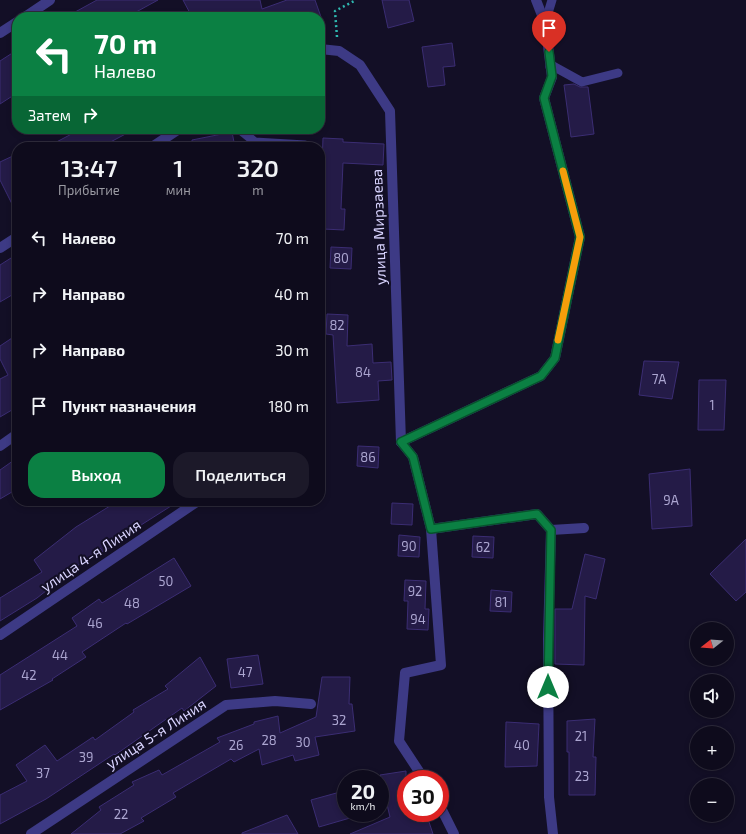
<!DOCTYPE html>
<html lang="ru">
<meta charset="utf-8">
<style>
:root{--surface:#0e0b1c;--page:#1c1929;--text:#f1f3f6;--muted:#9b9ba3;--line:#2e2b3b;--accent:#0b8043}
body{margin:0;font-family:"Exo 2",sans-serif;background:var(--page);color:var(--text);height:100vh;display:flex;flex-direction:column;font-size:15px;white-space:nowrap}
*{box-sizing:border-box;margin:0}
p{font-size:13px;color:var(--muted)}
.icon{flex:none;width:22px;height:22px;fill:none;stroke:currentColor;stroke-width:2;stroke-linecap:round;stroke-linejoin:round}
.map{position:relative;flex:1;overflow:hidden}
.details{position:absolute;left:12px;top:142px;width:313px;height:364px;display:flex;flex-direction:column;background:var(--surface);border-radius:16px;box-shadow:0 2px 6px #0003,0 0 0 1px var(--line)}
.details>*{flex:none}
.top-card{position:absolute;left:12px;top:12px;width:313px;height:122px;border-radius:16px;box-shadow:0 2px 6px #0003,0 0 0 1px var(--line);background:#0b8043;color:#fff;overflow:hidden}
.needle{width:26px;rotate:253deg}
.controls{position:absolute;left:690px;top:622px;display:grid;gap:8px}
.controls a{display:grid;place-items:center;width:44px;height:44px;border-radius:50%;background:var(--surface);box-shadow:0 2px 6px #0003,0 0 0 1px var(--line);font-size:20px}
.speed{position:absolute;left:337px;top:770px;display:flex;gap:8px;font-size:20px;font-weight:700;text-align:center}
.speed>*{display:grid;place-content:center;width:52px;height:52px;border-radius:50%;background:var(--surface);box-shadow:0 2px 6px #0003,0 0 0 1px var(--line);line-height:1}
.speed small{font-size:10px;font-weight:400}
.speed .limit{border:6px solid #d22;background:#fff;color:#111}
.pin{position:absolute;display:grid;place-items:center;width:34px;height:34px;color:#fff;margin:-41px -17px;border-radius:50% 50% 50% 0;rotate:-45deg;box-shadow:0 0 4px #0007}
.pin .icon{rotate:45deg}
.me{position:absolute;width:44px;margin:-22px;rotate:0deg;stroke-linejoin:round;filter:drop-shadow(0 0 3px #0008)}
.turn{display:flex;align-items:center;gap:14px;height:84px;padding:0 16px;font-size:18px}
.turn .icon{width:52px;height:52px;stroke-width:2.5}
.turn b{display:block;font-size:28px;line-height:34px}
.then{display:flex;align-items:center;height:38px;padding:0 16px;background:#0003;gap:8px;font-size:15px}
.eta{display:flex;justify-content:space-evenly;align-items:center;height:68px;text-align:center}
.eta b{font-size:24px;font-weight:600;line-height:28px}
.primary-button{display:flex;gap:8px;margin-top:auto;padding:8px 16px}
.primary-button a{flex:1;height:46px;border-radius:16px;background:var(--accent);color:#fff;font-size:16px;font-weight:600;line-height:46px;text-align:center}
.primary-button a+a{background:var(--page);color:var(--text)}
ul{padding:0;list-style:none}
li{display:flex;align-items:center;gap:12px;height:56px;padding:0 16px}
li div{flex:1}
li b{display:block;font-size:15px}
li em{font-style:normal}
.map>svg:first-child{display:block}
.building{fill:#241b47;stroke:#3b2d73}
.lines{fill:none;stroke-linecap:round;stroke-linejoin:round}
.path{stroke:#2fb8b0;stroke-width:2.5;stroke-dasharray:2 3;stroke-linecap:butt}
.lane{stroke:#3d3a85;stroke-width:9}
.street{stroke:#3d3a85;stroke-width:10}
.route-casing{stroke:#07532c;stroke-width:10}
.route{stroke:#0b8043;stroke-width:7}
.slow{stroke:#f59e0b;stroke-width:7}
.labels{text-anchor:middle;stroke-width:4;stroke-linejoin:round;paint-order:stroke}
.number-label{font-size:13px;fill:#aca6d1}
.street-label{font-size:15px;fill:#d9d4ff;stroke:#130f26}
</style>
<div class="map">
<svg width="746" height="834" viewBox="0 0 746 834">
<rect width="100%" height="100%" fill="#130f26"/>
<!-- building -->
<g class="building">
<path d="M97 0H158L127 17H66Z"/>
<path d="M183 0H260L262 9 287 0H315L321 17H192Z"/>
<path d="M382 0H409L414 21 388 28Z"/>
<path d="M452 43 455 66 443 67 445 85 428 87 422 47Z"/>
<path d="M17 50V93L0 104V61Z"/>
<path d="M574 84 580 87H588L594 134 571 137 564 85Z"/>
<path d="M81 129H135L101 147H47Z"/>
<path d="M232 132 235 147H192V140Z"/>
<path d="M323 138 343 139V142L384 144 383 165 343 163 341 209H345L344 230 323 229 324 192H321Z"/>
<path d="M17 154V214L0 180V162Z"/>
<path d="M331 247 352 248 351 269 330 268Z"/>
<path d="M11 258 17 267V292L0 302V265Z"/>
<path d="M327 314 348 315 347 346 372 344 373 363 391 362 392 380 378 381 379 400 337 403 333 335 326 334Z"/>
<path d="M12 338 17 346V407L0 417V379L8 375 0 359V346Z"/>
<path d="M644 361 679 362 672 399 639 395Z"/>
<path d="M699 380H726L724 430H698Z"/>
<path d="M358 446 379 447 378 468 357 466Z"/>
<path d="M17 458V489L0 499V470Z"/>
<path d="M690 469 692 526 652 529 649 474Z"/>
<path d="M118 501H179L141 525 142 528 103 552 100 548 37 598 0 621V598L42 572 34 560 76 527Z"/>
<path d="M392 503 413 504 412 525 391 524Z"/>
<path d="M399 535 420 537 419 557 398 556Z"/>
<path d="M473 536 494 537 493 558 472 557Z"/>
<path d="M746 539V592L736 601 710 574Z"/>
<path d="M585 554 605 559 596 599 585 596 584 665 555 664V609H572Z"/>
<path d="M174 558 191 586 127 624 126 623 82 652 86 657 52 679 53 680 0 710V675L77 626 72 618 99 599 102 603Z"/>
<path d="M405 580 426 581 425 609H429L428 630 407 629 408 601H404Z"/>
<path d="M491 590 512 592 511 612 490 611Z"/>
<path d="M258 655 263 684 231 688 227 659Z"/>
<path d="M200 657 216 686 184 711 182 708 115 755 114 754 46 799 0 824V795L27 781 16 765 45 745 57 761 93 737 95 740 134 712 133 710 168 689 165 686Z"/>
<path d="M322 677H350L349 704H352L355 731 315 737 319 755 295 761 293 755 262 765 259 749 234 762 231 759 173 793 176 797 141 818 144 821 120 834H71L101 810 99 807 134 785 132 782 159 770 162 775 220 742 217 738 254 724V722L278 716 280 733 316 717Z"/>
<path d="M595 719 593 757H596L595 795H569V752H567V721Z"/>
<path d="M506 722 539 724 537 766 505 767Z"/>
<path d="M406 771V813H426L433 834H350L390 817 380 775Z"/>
<path d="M340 792 346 813H348L350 818 319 827 311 800Z"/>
<path d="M287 815 298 834H242V833Z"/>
</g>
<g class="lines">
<!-- path -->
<path class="path" d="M337 37 335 11 356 0"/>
<!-- lane -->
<g class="lane">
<path d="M545 23 552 0"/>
<path d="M550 67 553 66 582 82 618 73"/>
<path d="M239 129 255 142 305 145V147"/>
</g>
<!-- street -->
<g class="street">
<path d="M25 17 50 0"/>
<path d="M0 33 17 22"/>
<path d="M320 49 339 51 360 65 390 111 401 442"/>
<path d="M152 147 179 129"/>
<path d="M0 248 17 237"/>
<path d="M401 442 541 376 555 358 580 237 544 98 552 77 545 23 536 0"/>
<path d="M401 442 413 457 431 529 441 665 405 673 399 741 424 779"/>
<path d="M0 446 17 434"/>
<path d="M431 529 537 514 551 530 584 528"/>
<path d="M551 530 548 639 549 797 553 834"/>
<path d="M0 635 198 501"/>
<path d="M440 806 454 834"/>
<path d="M31 834 226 705 275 701 311 704"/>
</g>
</g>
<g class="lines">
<defs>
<path id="route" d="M548 687 551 530 537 514 431 529 413 457 401 442 541 376 555 358 580 237 544 98 552 76 549 52"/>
</defs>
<!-- route casing -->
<use href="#route" class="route-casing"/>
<!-- route -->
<use href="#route" class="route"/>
<!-- slow -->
<path class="slow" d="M558 340 580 237 563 171"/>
</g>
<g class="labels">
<!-- number labels -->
<g class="number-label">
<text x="341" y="263">80</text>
<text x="337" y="330">82</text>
<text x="363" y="377">84</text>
<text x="659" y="384">7А</text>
<text x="712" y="410">1</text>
<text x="368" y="462">86</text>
<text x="671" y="505">9А</text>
<text x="409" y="551">90</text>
<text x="483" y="552">62</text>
<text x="166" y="586">50</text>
<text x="415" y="596">92</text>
<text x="501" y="607">81</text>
<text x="132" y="608">48</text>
<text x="418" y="624">94</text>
<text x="95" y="628">46</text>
<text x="60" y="660">44</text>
<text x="245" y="677">47</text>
<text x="29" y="680">42</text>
<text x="339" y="725">32</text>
<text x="581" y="741">21</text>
<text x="269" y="745">28</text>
<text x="303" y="747">30</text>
<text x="236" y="750">26</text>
<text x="522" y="750">40</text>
<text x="86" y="762">39</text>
<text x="43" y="778">37</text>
<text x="582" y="781">23</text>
<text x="121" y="819">22</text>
</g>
<!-- street labels -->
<g class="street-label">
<text transform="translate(379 227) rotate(-92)" y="5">улица Мирзаева</text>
<text transform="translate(91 556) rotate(-34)" y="5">улица 4-я Линия</text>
<text transform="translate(156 734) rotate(-33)" y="5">улица 5-я Линия</text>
</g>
</g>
</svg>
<div class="controls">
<a><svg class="needle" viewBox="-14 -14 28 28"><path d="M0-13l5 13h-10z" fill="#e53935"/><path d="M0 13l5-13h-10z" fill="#9b9ba3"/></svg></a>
<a><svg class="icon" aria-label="sound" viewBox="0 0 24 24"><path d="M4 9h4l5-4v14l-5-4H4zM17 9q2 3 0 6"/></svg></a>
<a>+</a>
<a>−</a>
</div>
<div class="speed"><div>20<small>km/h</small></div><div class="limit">30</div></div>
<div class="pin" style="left:549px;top:52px;background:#d93025"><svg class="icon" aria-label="arrive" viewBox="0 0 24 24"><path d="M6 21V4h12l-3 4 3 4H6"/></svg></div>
<svg class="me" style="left:548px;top:687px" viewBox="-20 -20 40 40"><circle r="19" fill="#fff"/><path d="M0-13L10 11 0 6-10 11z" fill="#0b8043"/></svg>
<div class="top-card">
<div class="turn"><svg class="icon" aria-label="left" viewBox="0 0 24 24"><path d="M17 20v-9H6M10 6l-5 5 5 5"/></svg><div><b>70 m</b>Налево</div></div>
<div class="then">Затем<svg class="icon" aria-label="right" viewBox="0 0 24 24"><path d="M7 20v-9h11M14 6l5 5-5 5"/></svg></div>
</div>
<section class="details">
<div class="eta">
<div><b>13:47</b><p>Прибытие</p></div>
<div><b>1</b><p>мин</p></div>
<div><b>320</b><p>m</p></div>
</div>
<ul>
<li><svg class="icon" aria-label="left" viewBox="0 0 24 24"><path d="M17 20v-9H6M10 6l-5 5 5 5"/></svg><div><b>Налево</b></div><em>70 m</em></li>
<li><svg class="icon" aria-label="right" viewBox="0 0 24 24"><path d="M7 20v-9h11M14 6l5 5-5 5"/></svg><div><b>Направо</b></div><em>40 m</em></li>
<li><svg class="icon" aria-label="right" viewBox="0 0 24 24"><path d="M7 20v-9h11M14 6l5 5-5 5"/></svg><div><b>Направо</b></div><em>30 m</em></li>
<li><svg class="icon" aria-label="arrive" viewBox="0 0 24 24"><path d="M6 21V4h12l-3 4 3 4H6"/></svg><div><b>Пункт назначения</b></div><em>180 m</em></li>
</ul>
<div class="primary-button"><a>Выход</a><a>Поделиться</a></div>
</section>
</div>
